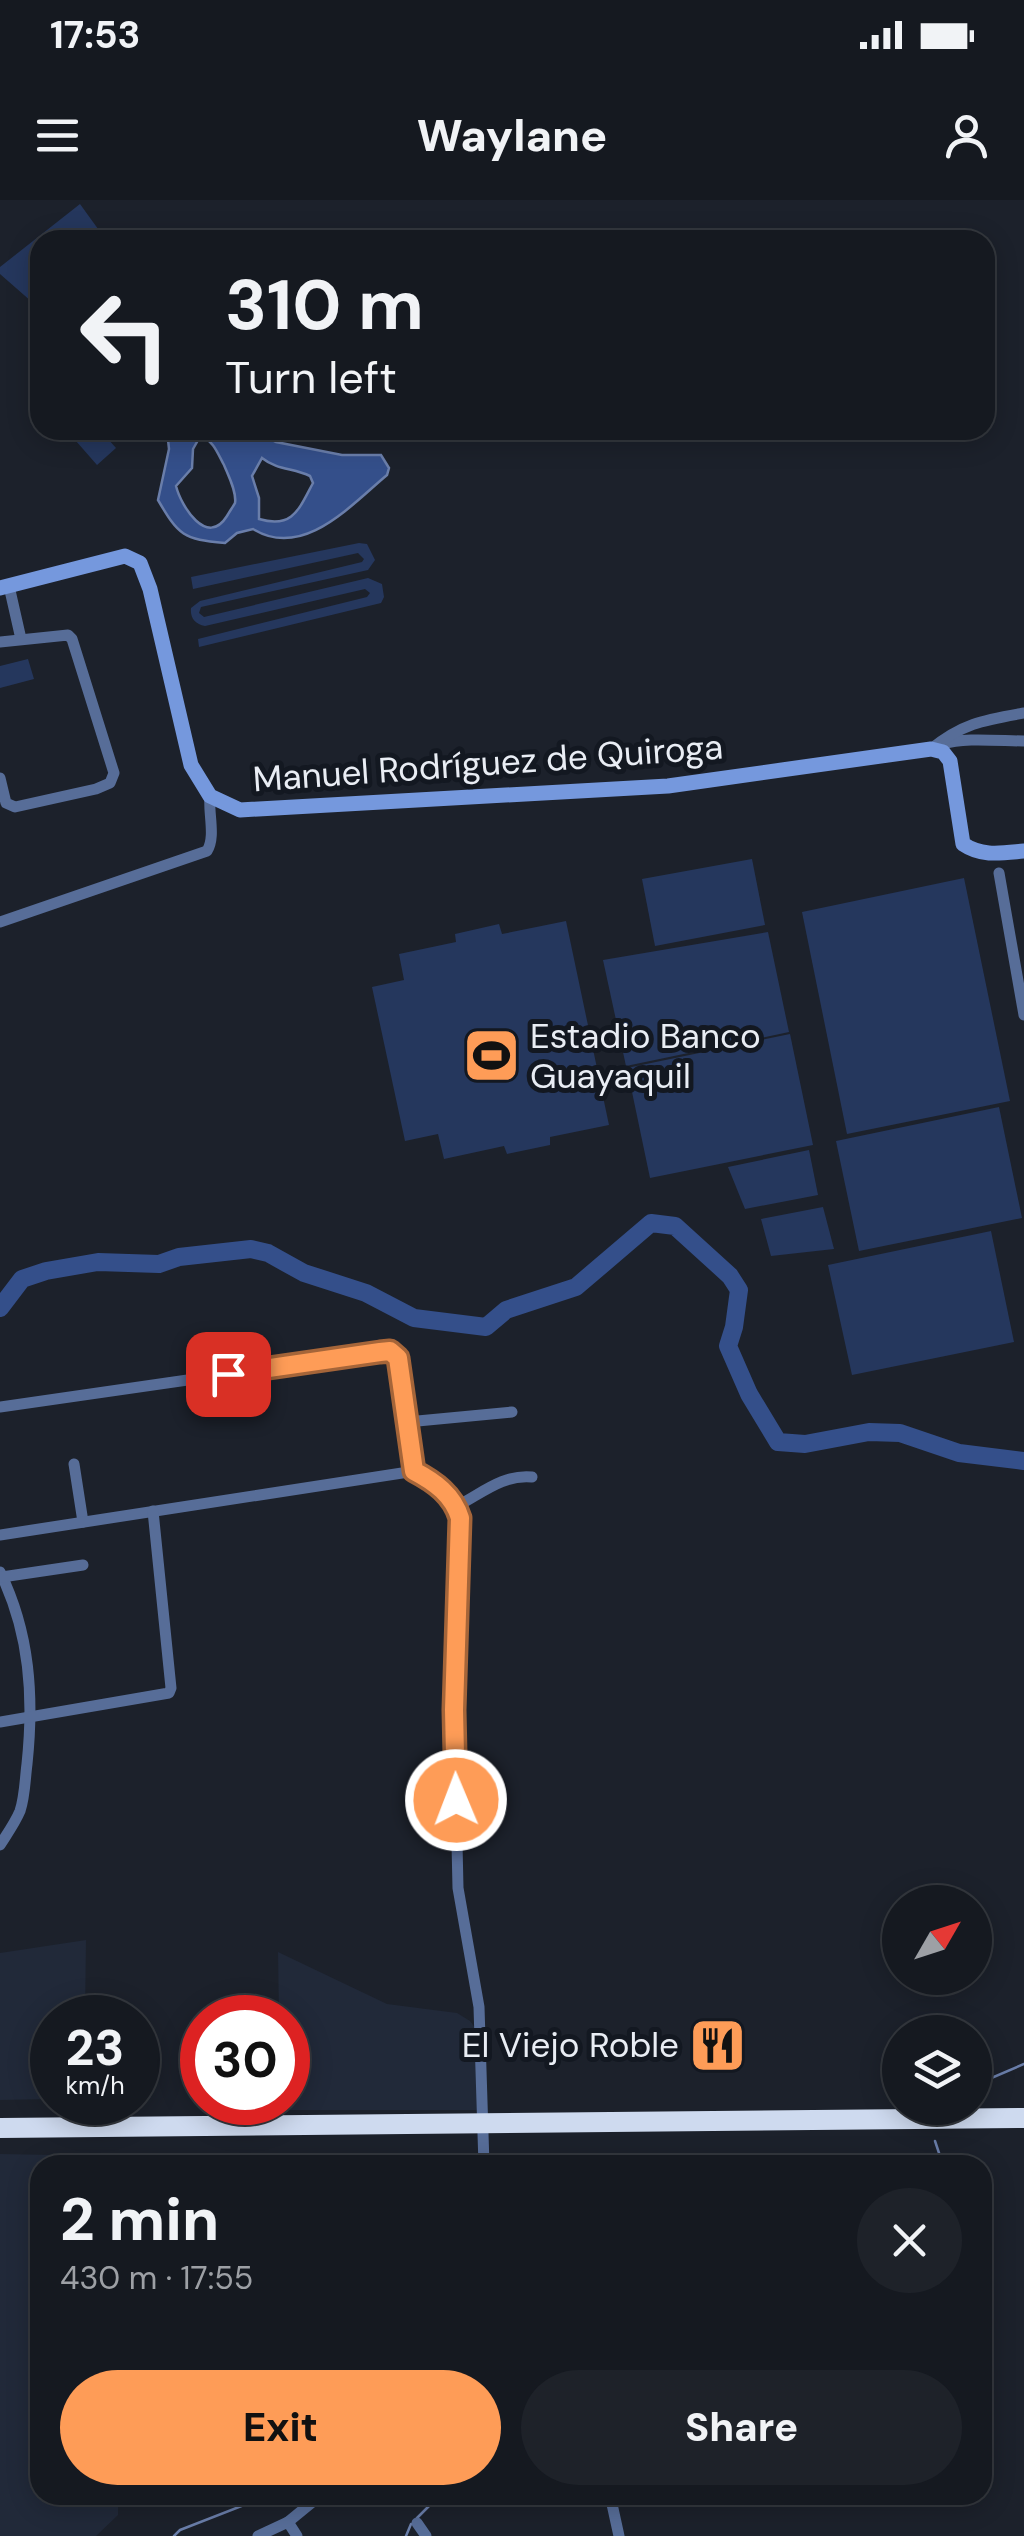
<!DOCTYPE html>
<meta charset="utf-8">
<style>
:root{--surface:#151920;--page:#1e2229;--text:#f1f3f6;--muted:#9da0a5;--line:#34383e;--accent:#fe9c57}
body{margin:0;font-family:"DM Sans",sans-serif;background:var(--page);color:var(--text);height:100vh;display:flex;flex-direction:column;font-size:38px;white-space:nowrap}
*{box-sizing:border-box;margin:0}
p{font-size:32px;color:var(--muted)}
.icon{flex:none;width:55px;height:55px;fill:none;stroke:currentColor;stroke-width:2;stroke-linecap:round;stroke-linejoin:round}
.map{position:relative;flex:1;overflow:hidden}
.sheet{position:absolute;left:30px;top:1955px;width:962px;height:350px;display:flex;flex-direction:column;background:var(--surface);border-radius:30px;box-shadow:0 5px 25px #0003,0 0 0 2px var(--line)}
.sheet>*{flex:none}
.guide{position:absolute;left:30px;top:30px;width:965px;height:210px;border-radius:30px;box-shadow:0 5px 25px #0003,0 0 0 2px var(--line);background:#151920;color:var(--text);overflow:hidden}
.needle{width:65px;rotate:51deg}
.controls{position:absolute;left:882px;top:1685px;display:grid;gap:20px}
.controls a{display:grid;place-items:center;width:110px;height:110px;border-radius:50%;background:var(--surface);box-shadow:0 5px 25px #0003,0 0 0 2px var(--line);font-size:50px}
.speed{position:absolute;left:30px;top:1795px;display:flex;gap:20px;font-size:50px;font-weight:700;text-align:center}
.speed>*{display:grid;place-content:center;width:130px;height:130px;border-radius:50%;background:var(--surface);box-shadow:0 5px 25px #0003,0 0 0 2px var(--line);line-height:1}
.speed small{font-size:25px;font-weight:400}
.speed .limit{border:15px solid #d22;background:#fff;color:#111}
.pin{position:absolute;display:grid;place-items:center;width:85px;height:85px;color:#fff;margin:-42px;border-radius:20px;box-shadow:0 5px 15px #0006}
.me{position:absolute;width:110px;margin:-55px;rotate:359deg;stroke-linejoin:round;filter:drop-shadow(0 0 8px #0008)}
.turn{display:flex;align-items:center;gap:35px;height:210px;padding:0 30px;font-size:45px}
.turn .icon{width:130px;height:130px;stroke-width:2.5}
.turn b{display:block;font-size:70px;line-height:85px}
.round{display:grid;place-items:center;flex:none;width:105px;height:105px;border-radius:52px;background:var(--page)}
.summary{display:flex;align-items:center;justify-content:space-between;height:170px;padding:0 30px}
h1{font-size:60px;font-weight:800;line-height:75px}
.cta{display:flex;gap:20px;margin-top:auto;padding:20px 30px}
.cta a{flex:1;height:115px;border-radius:60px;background:var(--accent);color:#111;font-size:40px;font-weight:800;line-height:115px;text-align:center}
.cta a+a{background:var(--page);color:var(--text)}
.status{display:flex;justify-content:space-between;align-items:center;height:70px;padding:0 50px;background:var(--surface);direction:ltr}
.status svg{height:28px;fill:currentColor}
header{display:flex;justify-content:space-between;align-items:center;height:130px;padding:0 30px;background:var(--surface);font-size:45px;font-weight:800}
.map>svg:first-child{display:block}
.built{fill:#212939}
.green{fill:#25375d}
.water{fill:#344f8a;stroke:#6a7eaa;stroke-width:2.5;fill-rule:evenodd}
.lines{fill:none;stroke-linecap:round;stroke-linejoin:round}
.stream{stroke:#6a7eaa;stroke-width:2.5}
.river{stroke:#344f8a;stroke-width:18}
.street{stroke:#576d98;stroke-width:11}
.secondary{stroke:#7598dd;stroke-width:15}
.highway{stroke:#cedaef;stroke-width:20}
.route-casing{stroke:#a56539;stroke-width:25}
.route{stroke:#fe9c57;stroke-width:18}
.labels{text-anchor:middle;stroke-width:10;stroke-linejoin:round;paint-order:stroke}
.street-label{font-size:35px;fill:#e9edf4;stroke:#131821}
.poi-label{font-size:35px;fill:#e9edf4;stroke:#131821;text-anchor:start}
</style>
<div class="status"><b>17:53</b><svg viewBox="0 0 49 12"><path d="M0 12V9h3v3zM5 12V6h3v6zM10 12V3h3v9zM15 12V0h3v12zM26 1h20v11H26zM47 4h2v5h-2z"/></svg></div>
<header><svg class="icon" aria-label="menu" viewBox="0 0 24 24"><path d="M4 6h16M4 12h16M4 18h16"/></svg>Waylane<svg class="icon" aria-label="person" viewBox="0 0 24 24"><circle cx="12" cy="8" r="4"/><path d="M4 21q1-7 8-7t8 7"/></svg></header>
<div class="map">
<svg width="1024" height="2336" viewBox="0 0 1024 2336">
<rect width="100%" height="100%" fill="#1c212b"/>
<!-- built -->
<g class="built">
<path d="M86 1740 85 1817 52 1818V1899L0 1900V1753Z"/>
<path d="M278 1752 387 1804 457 1813 470 1821 476 1829 478 1910H280V1903L288 1902V1818L279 1817Z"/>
<path d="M0 1954 114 1956V1965H40V2295H118V2315L96 2336H0Z"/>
</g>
<!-- green -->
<g class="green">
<path d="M80 4 106 40H40V109L0 74V67Z"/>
<path d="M73 230H100L116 248 97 265 69 233Z"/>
<path d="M359 343 367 344 375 360 368 370 201 407 199 413 204 417 368 378 382 384 384 397 381 403 199 447 198 439 367 397 370 393 365 389 205 426C195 424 190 418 191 408L200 401 362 362 364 359 358 353 193 389 191 377Z"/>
<path d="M28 459 34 479 0 488V466Z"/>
<path d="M752 659 765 725 655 746 642 679Z"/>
<path d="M964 678 1010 901 847 934 802 712Z"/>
<path d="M566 721 609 925 550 937V945L507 954 504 946 444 959 438 934 405 941 372 787 404 780 399 754 456 742 455 734 499 724 502 734Z"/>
<path d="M768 732 789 832 626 866 603 760Z"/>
<path d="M790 834 813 945 650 978 627 868Z"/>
<path d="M999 907 1022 1018 859 1051 836 941Z"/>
<path d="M809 950 818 995 745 1009 728 967Z"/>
<path d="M823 1007 834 1049 771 1056 761 1019Z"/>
<path d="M991 1031 1014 1142 852 1175 828 1065Z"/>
</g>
<!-- water -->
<path class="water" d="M167 230H253L276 242 342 255H381L389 268 387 275C351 305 303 360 253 329L237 333 225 343C183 339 179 336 158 300L169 249ZM201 235C214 242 217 252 224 265 228 275 237 292 235 303 234 305 228 314 227 316 207 348 181 306 176 286L192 268 193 249ZM262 258C277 270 293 268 310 276L313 283C299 309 293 329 259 319V298L252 276Z"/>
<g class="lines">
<!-- stream -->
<g class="stream">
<path d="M975 1885 1024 1864"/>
<path d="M935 1941 943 1965"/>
<path d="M417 2318 440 2295"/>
<path d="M174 2336 180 2330 270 2295"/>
<path d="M406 2336 411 2324"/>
</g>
<!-- river -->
<path class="river" d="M0 1108 22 1079 46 1071 98 1062 159 1064 179 1057 251 1049 268 1053 304 1073 366 1093 414 1118 486 1127 506 1110 576 1087 651 1023 675 1026 730 1076 739 1090 734 1127 728 1146 749 1194 778 1242 805 1244 869 1232 900 1233 959 1253 1024 1261"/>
<!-- street -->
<g class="street">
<path d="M9 386 21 439"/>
<path d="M0 442 68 435 72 439 114 573 110 583 96 589 15 607 6 603 0 578"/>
<path d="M944 544C961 537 1002 541 1024 541"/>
<path d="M931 549C963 523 984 520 1024 513"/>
<path d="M999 673 1024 815"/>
<path d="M0 722 207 651C216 637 208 613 210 596"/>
<path d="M0 1207 389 1151 398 1158 415 1271"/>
<path d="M407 1222 512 1212"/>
<path d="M74 1264 83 1322"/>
<path d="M457 1306C481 1294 503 1274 532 1277"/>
<path d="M0 1335 415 1271C435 1282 454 1295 460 1318L454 1509 458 1688 479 1807 484 1965"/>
<path d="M0 1372C30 1433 34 1497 27 1564 25 1579 25 1596 20 1611 15 1623 7 1634 0 1645"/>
<path d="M2 1377 83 1365"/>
<path d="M0 1522 169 1493 171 1488 153 1311"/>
<path d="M610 2295 619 2336"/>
<path d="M288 2322 297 2336"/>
<path d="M417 2323 426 2336"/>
<path d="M258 2336 288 2322 321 2295"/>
</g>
<!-- secondary -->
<path class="secondary" d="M0 388 125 356 140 363 150 389 191 565 210 596 240 610 668 586 931 549 943 552 950 561 963 644C982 657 1002 653 1024 651"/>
<!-- highway -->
<path class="highway" d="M0 1928 1024 1918"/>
</g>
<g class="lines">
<defs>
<path id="route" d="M228 1174 380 1152 390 1151 398 1158 414 1271C435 1282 453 1295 460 1318L454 1510 456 1600"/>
</defs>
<!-- route casing -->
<use href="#route" class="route-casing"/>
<!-- route -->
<use href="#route" class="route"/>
</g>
<!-- icons -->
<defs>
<symbol id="stadium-square" viewBox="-11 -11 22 22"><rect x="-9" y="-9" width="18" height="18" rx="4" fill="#fe9c57" stroke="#131821"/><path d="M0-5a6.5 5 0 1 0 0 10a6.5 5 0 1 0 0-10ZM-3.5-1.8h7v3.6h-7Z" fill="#111"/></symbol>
<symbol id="restaurant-square" viewBox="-11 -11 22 22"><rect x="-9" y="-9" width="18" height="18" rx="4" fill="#fe9c57" stroke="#131821"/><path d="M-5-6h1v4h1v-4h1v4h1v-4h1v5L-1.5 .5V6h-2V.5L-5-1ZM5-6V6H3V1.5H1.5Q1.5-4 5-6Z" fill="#111"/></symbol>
</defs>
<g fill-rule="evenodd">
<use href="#stadium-square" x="460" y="824" width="63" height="63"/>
<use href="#restaurant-square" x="686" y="1814" width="63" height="63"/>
</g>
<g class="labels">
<!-- street labels -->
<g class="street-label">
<text transform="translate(488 563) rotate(-4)" y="12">Manuel Rodríguez de Quiroga</text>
</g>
<!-- poi labels -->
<g class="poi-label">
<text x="530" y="848">Estadio Banco<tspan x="530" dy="40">Guayaquil</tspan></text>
<text x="679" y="1857" text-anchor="end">El Viejo Roble</text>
</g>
</g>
</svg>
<div class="controls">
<a><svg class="needle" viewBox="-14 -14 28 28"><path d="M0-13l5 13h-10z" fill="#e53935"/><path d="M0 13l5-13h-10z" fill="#9da0a5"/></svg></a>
<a><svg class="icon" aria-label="layers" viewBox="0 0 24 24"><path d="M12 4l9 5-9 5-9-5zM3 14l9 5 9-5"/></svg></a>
</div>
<div class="speed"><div>23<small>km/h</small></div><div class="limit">30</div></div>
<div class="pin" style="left:228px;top:1174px;background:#d93025"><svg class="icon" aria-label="arrive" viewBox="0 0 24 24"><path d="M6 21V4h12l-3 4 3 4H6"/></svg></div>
<svg class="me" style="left:456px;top:1600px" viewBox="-20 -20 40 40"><circle r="17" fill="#fe9c57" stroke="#fff" stroke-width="3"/><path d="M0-11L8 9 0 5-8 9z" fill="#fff"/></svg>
<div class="guide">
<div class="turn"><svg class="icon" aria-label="left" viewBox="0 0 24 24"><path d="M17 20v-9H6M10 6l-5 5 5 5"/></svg><div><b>310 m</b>Turn left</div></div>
</div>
<section class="sheet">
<div class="summary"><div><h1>2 min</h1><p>430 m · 17:55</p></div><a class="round"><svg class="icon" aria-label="close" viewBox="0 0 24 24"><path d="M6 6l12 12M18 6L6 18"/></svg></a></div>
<div class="cta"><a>Exit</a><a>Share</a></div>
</section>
</div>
